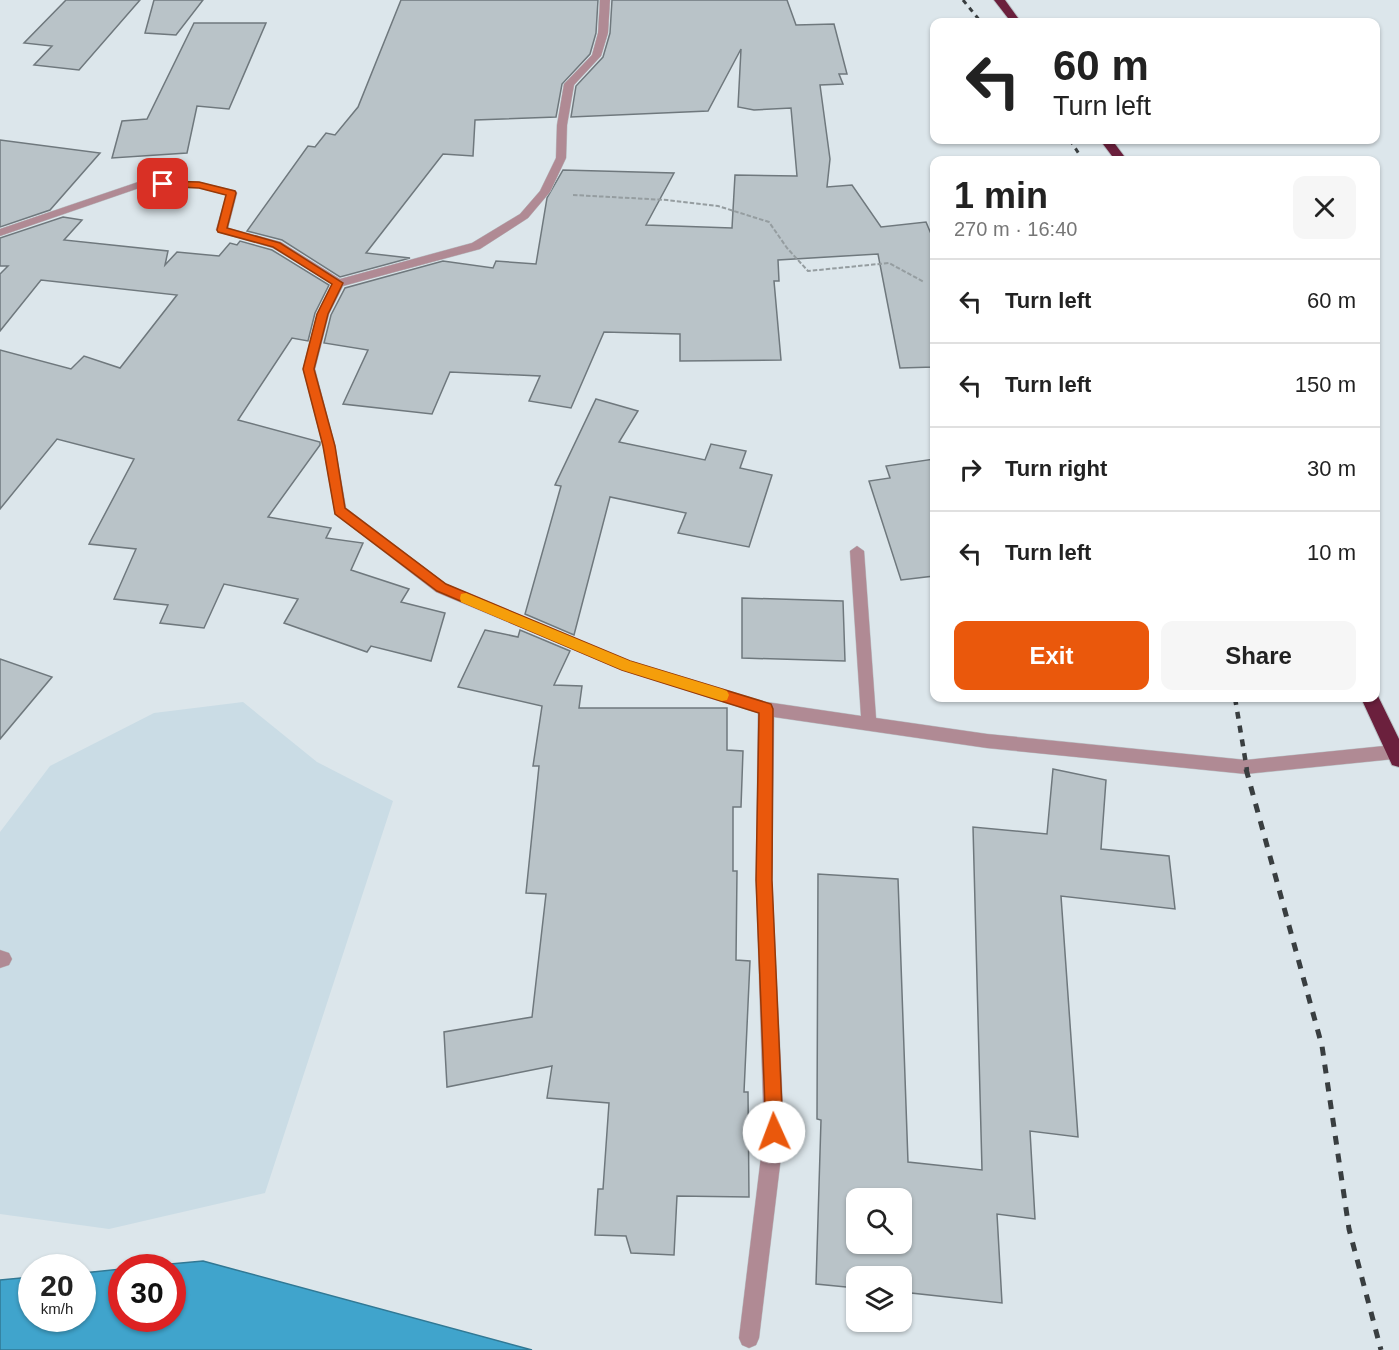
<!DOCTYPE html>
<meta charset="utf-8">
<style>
:root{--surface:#fff;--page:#f6f6f6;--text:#222;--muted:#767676;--line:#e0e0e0;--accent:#ea580c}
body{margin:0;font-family:Helvetica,sans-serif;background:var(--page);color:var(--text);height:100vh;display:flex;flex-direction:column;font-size:22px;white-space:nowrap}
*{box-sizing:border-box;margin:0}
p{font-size:20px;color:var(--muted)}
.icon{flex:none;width:33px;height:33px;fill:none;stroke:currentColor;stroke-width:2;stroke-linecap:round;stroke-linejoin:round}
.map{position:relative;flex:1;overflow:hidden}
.drawer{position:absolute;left:930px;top:156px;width:450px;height:546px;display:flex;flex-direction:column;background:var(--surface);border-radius:12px;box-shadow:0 2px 4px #0004}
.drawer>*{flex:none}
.hud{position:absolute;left:930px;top:18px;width:450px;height:126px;border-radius:12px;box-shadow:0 2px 4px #0004;background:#fff;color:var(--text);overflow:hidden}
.buttons{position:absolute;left:846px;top:1188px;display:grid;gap:12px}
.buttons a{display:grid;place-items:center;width:66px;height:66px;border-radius:12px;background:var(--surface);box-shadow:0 2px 4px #0004;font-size:30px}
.speed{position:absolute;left:18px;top:1254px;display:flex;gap:12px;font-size:30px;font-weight:700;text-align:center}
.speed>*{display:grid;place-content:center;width:78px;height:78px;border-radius:50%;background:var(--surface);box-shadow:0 2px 4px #0004;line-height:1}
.speed small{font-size:15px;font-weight:400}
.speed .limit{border:9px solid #d22;background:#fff;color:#111}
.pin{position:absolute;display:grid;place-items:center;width:51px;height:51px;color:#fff;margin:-26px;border-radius:12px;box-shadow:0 3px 9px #0006}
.me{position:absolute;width:66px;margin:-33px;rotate:358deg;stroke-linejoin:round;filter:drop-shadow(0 0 4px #0008)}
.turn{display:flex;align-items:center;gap:21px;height:126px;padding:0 24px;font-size:27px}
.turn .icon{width:78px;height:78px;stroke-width:2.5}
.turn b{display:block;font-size:42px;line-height:51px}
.round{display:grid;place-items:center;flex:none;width:63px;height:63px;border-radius:12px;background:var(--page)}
.head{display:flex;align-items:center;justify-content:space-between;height:102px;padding:0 24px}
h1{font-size:36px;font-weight:600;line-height:45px}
.button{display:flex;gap:12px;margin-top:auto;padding:12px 24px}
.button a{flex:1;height:69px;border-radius:12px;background:var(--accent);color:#fff;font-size:24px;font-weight:600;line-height:69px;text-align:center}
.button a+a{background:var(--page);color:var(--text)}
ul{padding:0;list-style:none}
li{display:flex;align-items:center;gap:18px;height:84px;padding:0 24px;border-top:2px solid var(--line)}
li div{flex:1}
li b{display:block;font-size:22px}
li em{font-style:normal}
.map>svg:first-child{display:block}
.built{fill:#cadce5}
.water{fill:#40a4cc;stroke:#317894;stroke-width:1.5}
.building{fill:#b9c3c8;stroke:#6f787d;stroke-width:1.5;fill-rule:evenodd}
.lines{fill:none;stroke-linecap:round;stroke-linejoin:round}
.minor-casing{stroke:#bbc4c8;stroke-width:1}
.highway-casing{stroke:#bbc4c8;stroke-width:2}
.path{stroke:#959da0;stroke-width:2;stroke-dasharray:4.5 2;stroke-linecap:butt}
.minor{fill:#b08a94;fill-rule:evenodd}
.highway{fill:#6b203d;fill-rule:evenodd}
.rail-far2{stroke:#393e40;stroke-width:3;stroke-dasharray:5 5;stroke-linecap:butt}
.rail-far1{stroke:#393e40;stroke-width:4.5;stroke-dasharray:7 7;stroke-linecap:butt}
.rail{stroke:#393e40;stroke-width:5;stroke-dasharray:9 9;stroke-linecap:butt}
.route{fill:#ea580c;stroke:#983908;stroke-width:1.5}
.slow{fill:#f59e0b}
</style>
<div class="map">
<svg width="1399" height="1350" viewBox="0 0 1399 1350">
<rect width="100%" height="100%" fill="#dce6eb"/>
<!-- built -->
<path class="built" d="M243 702 317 762 393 801 265 1193 109 1229 0 1214V832L50 766 154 713Z"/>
<!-- water -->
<path class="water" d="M203 1261 532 1350H0V1280L31 1277 32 1318H82L83 1273 121 1269 122 1318H172V1268L137 1267Z"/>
<!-- building -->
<g class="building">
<path d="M66 0H140L79 70 34 65 52 46 24 43Z"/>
<path d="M154 0H203L176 35 145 33Z"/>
<path d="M401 0H598L596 33 590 54 562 84 556 117 475 120 473 156 443 154 366 253 410 258 340 277 282 240 247 231 308 146 315 147 326 133 335 135 358 107Z"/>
<path d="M612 0H787L796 25 834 24 847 74H839L843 84 820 85 830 159 827 187 852 185 881 227 926 222 934 241V367L900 368 878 254 778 260 779 281H774L781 360 680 361V334L604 332 571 408 529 401 540 376 450 372 432 414 343 404 368 350 324 343 331 315 345 288 443 261 493 268 496 261 536 264 547 198 563 170 674 173 646 225 732 228 735 175 797 176 791 108 754 110 738 107 741 49 708 111 571 117 576 86 603 57 610 33Z"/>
<path d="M194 23H266L229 109 197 106 187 153 112 158 122 121 147 119Z"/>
<path d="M0 140 100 153 50 210 0 227Z"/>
<path d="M63 217 82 220 64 240 168 251 165 265 177 252 219 256 230 243 237 245 240 241 272 250 329 285 315 313 308 341 292 338 238 420 320 442V445L268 517 331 528 326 538 363 543 351 570 409 589 401 602 445 613 431 661 371 646 367 652 284 623 298 599 224 584 204 628 160 623 168 605 114 599 136 549 89 544 134 459 57 439 0 509V350L71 369 84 356 120 368 177 295 41 280 0 331V274L8 266H0V238Z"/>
<path d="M596 399 638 411 619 442 705 460 711 444 746 451 740 468 772 475 749 547 678 533 686 513 610 497 574 635 525 614 561 486 555 485Z"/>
<path d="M934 459V576L901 580 869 481 890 478 886 466Z"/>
<path d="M742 598 843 601 845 661 742 658Z"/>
<path d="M485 630 518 637 520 630 570 651 554 685 582 686 579 708H727V750L743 751 741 807H733V871H737L736 960 750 961 744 1092H748L749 1197 677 1196 674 1255 631 1253 626 1236 595 1235 598 1189H603L609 1103 547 1098 552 1066 447 1087 444 1032 532 1017 546 894 526 893 539 766H533L542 706 458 687Z"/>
<path d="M0 659 52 677 0 739Z"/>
<path d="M1053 769 1106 780 1101 849 1169 856 1175 909 1061 896 1078 1137 1030 1131 1035 1219 997 1214 1002 1303 902 1292V1276H856V1288L816 1284 821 1120 817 1119 818 874 898 879 908 1162 982 1170 973 827 1047 834ZM856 1198H902V1244H856Z"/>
</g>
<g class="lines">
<defs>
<g id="minor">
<path d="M600 0H610L608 33 601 56 574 85 567 125 566 158 550 192 528 218 480 249 343 286 329 314 315 369 335 446 346 508 446 584 630 661 766 702 861 716 850 551 857 546 864 551 876 718 987 734 1246 760 1394 745 1399 747V757L1394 759 1246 774 987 748 774 717 772 880 784 1132 759 1338 756 1345 749 1348 742 1345 739 1338 764 1132 756 880 758 713 622 670 436 592 335 514 323 446 303 369 317 314 332 284 273 248 218 232 216 230 226 195 199 188 145 186 0 236V229L144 180 199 182 236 191 237 193 228 228 281 242 340 279 472 243 520 214 540 191 556 158 557 125 564 84 592 55 598 33Z"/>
<path d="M0 950 9 953 12 959 9 965 0 968Z"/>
</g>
<g id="highway">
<path d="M994 0H1005L1021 22H1011Z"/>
<path d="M1100 140H1112L1127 160H1115Z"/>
<path d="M1376 692 1399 739V767L1392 765 1361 698H1376Z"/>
</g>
</defs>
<!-- minor casing -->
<use href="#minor" class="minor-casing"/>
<!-- highway casing -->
<use href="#highway" class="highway-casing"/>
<!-- path -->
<path class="path" d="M573 195 667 200 718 206 769 222 787 248 808 271 889 263 924 282"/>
<!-- minor -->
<use href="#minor" class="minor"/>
<!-- highway -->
<use href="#highway" class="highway"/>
<!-- rail-far2 -->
<g class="rail-far2">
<path d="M963 0 981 22"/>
<path d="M1070 140 1083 160"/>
</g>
<!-- rail-far1 -->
<path class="rail-far1" d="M1235 698 1247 770"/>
<!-- rail -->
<path class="rail" d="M1246 769 1322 1046 1349 1229 1381 1350"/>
</g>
<!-- route -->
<path class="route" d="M163 181 199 182 235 191 236 193 227 228 280 243 343 283 328 314 314 369 335 446 345 508 446 584 630 661 771 704 773 709 772 880 783 1132 780 1138 774 1141 768 1138 766 1132 756 880 759 713 622 670 437 591 335 514 323 446 303 369 317 314 332 284 273 247 218 232 217 230 226 195 199 188 159 186V182Z"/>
<!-- slow -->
<path class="slow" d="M466 593 630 661 722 689 727 691 729 695 727 700 722 701 622 670 461 602 460 598 461 594Z"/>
</svg>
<div class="buttons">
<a><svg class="icon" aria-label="search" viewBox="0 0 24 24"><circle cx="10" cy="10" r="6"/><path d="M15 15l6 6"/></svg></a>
<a><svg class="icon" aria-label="layers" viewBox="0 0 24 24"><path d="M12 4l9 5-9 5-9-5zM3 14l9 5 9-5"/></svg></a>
</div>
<div class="speed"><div>20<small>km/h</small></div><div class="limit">30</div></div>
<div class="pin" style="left:163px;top:184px;background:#d93025"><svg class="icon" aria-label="arrive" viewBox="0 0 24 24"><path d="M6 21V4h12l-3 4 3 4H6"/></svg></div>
<svg class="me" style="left:774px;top:1132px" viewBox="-20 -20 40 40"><circle r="19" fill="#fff"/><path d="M0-13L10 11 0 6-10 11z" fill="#ea580c"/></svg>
<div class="hud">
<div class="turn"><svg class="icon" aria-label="left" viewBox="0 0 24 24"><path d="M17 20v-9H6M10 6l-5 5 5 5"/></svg><div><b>60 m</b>Turn left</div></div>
</div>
<section class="drawer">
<div class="head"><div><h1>1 min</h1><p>270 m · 16:40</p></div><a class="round"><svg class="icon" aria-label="close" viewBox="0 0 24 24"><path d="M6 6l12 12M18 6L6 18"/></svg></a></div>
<ul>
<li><svg class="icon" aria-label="left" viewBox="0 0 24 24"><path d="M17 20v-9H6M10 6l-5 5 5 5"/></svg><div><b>Turn left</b></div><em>60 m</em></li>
<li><svg class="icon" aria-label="left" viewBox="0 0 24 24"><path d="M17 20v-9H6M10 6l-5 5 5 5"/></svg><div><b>Turn left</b></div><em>150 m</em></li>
<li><svg class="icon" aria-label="right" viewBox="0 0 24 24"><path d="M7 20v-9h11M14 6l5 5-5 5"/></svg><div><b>Turn right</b></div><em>30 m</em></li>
<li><svg class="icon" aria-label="left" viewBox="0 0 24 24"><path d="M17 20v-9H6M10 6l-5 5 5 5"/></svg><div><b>Turn left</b></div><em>10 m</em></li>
</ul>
<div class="button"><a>Exit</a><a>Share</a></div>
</section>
</div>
